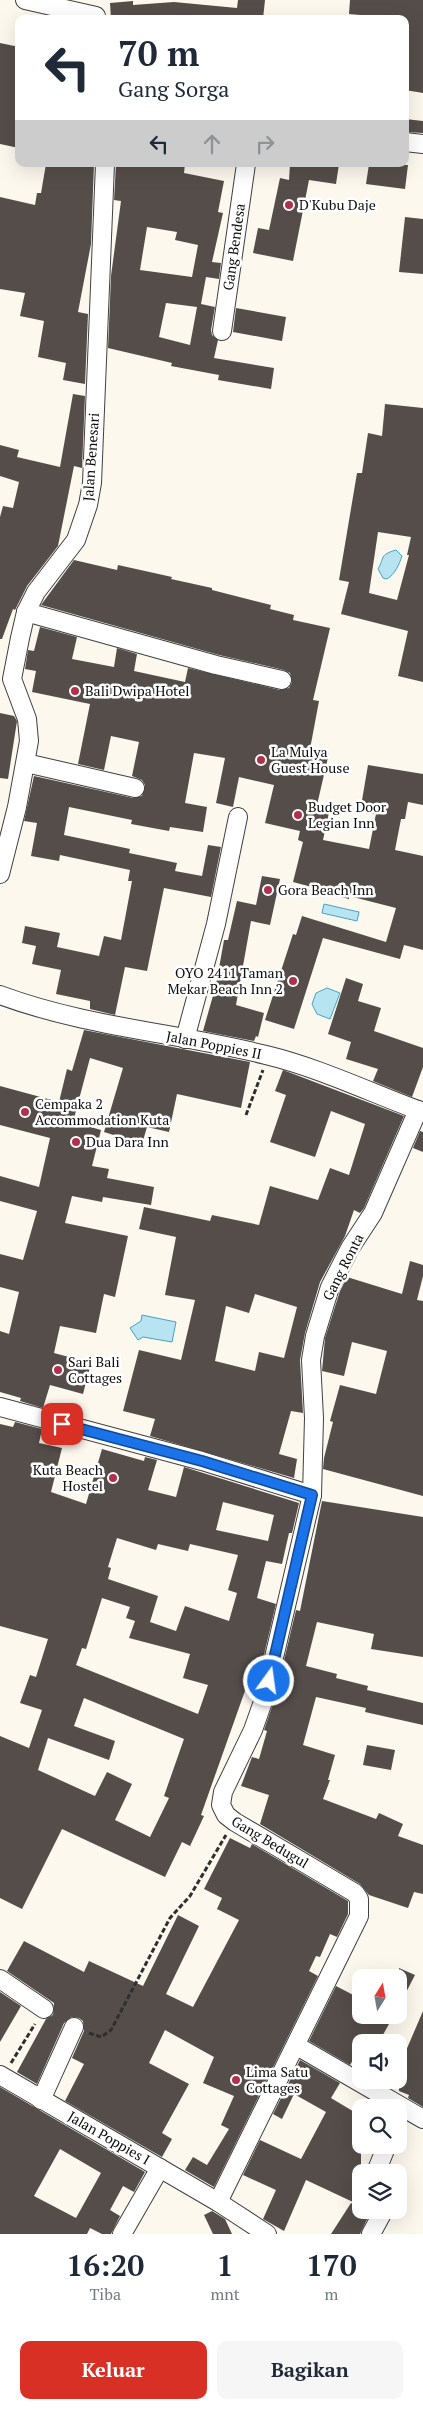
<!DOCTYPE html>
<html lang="id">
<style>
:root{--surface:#fff;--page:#f6f6f7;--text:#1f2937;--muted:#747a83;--accent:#d93025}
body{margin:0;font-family:"PT Serif",serif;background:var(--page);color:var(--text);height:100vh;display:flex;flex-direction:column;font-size:19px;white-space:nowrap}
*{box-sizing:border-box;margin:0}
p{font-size:16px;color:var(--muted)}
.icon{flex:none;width:28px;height:28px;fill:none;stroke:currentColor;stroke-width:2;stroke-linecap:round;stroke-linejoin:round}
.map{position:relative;height:2234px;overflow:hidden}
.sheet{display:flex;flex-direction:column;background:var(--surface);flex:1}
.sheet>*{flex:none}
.banner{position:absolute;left:15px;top:15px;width:394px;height:152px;border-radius:10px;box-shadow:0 5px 20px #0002;background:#fff;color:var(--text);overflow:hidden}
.needle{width:32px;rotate:11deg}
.tools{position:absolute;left:352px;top:1969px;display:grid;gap:10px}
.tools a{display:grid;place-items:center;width:55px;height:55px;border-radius:10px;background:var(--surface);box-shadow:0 5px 20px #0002;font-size:25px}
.pin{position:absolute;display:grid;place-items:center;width:42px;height:42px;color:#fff;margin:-21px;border-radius:10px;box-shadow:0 2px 8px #0006}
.me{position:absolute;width:55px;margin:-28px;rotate:14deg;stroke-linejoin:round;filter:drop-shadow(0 0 4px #0008)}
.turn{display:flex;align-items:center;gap:18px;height:105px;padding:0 20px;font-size:22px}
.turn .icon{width:65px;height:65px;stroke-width:2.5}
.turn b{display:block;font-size:35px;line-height:42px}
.lanes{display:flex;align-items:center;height:48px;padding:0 20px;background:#0003;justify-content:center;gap:25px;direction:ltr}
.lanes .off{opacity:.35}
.eta{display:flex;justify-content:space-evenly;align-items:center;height:85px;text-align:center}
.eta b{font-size:30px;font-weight:700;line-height:35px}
.primary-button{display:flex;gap:10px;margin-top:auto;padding:10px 20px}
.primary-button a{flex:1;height:58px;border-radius:10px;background:var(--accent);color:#fff;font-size:20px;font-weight:700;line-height:58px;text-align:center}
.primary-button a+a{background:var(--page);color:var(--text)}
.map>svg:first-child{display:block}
.water{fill:#b7e4f0;stroke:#45a3c1}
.building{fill:#554d4a;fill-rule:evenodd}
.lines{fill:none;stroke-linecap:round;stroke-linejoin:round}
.street-casing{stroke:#404040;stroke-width:20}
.path{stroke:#2f2f2f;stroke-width:3;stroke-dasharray:5 2.5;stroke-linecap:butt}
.street{stroke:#fff;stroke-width:18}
.route-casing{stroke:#114b97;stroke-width:12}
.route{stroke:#1a73e8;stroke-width:9}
.poi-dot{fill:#b0314b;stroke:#fff;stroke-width:2}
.labels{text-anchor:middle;stroke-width:5;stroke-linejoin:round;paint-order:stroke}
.poi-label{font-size:14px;fill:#0d0d0d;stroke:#fff;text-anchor:start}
.street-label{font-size:14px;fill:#0d0d0d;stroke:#fff}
</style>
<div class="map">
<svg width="423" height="2234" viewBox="0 0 423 2234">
<rect width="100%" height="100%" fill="#fdf8ee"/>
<!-- water -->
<g class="water">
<path d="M396 550 402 556C399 565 395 574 387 579L383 578 378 569C385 557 379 555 396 550Z"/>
<path d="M324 904 359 912 357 921 322 913Z"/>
<path d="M327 988 340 993 330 1019 317 1014 312 1004 316 993Z"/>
<path d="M142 1315 176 1322 172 1342 143 1337 138 1340 130 1328 141 1321Z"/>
</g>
<!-- building -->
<g class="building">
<path d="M238 0H265L263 19H111L110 3 133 1V5L174 2 237 8Z"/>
<path d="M350 0H423V93L405 90V19L349 14Z"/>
<path d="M0 43 19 47V148L0 144Z"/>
<path d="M405 119 423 121V133L405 132Z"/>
<path d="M46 164H94L91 244 78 312 88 314 85 384 63 380 66 363 38 357 44 321 20 316 25 293 0 289V197L35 205 37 193H41Z"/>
<path d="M116 164H185L184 173 224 181 218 212 223 213 212 262 221 263 219 279 206 277 201 304 215 307 211 330 212 335 218 340 214 358 274 368 271 389 218 380 219 375 171 366 172 363 108 348 111 276 121 201 114 200ZM147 227 177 232 175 240 198 245 192 277 140 270ZM166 303 197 307 190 345 159 337Z"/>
<path d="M290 164H339L336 184 309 180 293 261 253 253 258 228 269 230 280 178 289 180Z"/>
<path d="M369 164 408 165 405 189 366 184Z"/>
<path d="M405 217 423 219V274L399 272Z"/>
<path d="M236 308 286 317 282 341 233 332Z"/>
<path d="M73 394 85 396 82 468 74 466 58 546 27 586 15 610 13 609 2 639H0V517L3 506 13 508 19 482 0 476V445L19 450 17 457 60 467Z"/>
<path d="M385 404 423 408V682L398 676 408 631 341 614 349 582 339 580 357 473H362L368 433 382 436ZM378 532 411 537 407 555H409L397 600 369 593Z"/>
<path d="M74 560 117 570 118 565 172 577 171 579 212 588V590L271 605 270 609 294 615 293 620 330 628 313 700 319 701 310 749 329 753 317 805 330 808 323 840 369 849 376 814 360 812 368 765 423 774V805L408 802 405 819H401L395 850 423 856V950L404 945 400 959 323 938 294 1029 265 1020 293 934 296 935 302 916 386 942 396 908 349 896V899L322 892 323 890 293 882 303 842 298 840 300 831 265 823 274 785 239 777 233 807 216 803 225 758 194 753 185 803 207 807 203 832 170 827 169 831 131 824 132 820 69 807 64 835 130 849 129 853 177 863 175 871 202 876 208 845 221 847 211 897 164 888 147 971 125 967 115 1015 90 1009V1001L56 994 61 970 32 964 36 946 22 943 25 926 60 933 57 947 99 956 104 936 121 940 132 881H128L130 870 60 855 59 861 31 856 37 823 24 821 34 776 133 798 142 796 145 785 142 780 132 776 139 742 111 736 104 770 78 764 90 704 32 692 36 671 25 669 28 650 34 651 40 627 77 637 72 659 114 667 117 648 137 654 134 671 185 682 188 668 280 690 289 688 292 682 290 673 284 670 219 655 41 605Z"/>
<path d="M0 713 14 716 17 721 8 779 0 778Z"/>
<path d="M262 876 280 879 270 925 251 921 236 1005 264 1013 258 1037 256 1036 254 1041 203 1031 216 985 224 940H228L237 901 256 905Z"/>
<path d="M346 978 363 984 358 1001 381 1008 374 1031 423 1048V1067L412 1097 373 1081 378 1069 346 1059 351 1042 328 1034Z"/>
<path d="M84 1030 250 1062 241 1108 177 1094 169 1132 147 1127 142 1144 104 1132 123 1068 90 1058 73 1122 101 1130 92 1166 109 1169 107 1178 154 1187 151 1205 103 1197 102 1202 72 1196 65 1223 128 1236 115 1297 104 1294 96 1333 60 1326 54 1353 91 1363 83 1394 50 1385 43 1408 20 1401 21 1398 0 1392V1331L9 1334 19 1292 0 1287V1254L23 1260 37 1211 0 1201V1176L39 1187 50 1138 0 1125V1086L59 1102 67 1069 72 1071Z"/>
<path d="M283 1070 404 1116 364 1208 360 1213 354 1210 345 1236 320 1282 305 1333 300 1360 303 1413 291 1411 279 1454 297 1459 294 1478 150 1436 155 1419 123 1411 139 1350 181 1360 195 1300 165 1295 176 1237 139 1229 144 1207 210 1221 212 1215 259 1225 270 1186 318 1200 330 1168 349 1175 365 1124 331 1111 315 1157 270 1142 286 1095 275 1091ZM255 1294 297 1307 284 1358 259 1352 255 1371 215 1361 226 1306 249 1313Z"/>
<path d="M420 1131 423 1132V1152L413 1148Z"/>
<path d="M410 1261 423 1265V1276L417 1300 423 1301V1496L323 1469 324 1458 333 1422 330 1421 340 1385 376 1394 387 1351 352 1342 344 1376 322 1371 325 1338 340 1291 347 1277 402 1294Z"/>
<path d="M15 1422 42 1429 39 1443 62 1448 51 1492 86 1504 102 1449 144 1461 145 1457 157 1460 148 1490 176 1497 184 1467 299 1503 292 1533H289L282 1564 266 1561 257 1598 276 1604 263 1659 257 1657 201 1815 204 1816 190 1846 182 1842 165 1877 62 1829 22 1909 0 1898V1736L29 1748 42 1710 20 1703 30 1675 36 1677 48 1639 0 1626V1424L13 1427ZM223 1502 274 1515 268 1541 216 1530ZM117 1538 156 1550 158 1544 188 1551 190 1544 238 1555 228 1590 237 1593 229 1621 185 1606 176 1631 150 1622 158 1596 108 1579 111 1568 108 1567ZM102 1598 130 1607 126 1618 135 1621 129 1638 190 1654 183 1678 208 1685 198 1714 76 1665 82 1648 86 1649ZM84 1698 184 1739 164 1796 169 1798 150 1837 115 1820 132 1784 107 1772 95 1796 38 1770 48 1738 109 1760 115 1741 74 1726Z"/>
<path d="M322 1501 423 1517V1657L371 1649 374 1634 317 1622 306 1666 337 1674 336 1678 368 1686 367 1690 423 1703V1725L365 1712 366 1708 316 1697 303 1745 335 1755 328 1780H330L323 1799 376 1819 379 1813 403 1824 398 1836 423 1845V1894L414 1892 408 1908 369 1895 360 1884 260 1824 269 1795 241 1786 252 1757 259 1759 267 1731 264 1730 275 1698 296 1610 300 1611Z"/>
<path d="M367 1745 395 1750 391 1770 363 1765Z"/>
<path d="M230 1838 250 1848 252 1844 348 1901V1914L337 1937 330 1934 320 1957 316 1956 309 1971 318 1976 214 2187 185 2170 193 2157 207 2165 229 2129 221 2125 234 2096 203 2083 214 2057 165 2030 149 2063 189 2084 162 2133 172 2139 162 2157 65 2101 84 2064 72 2058 84 2031 83 2021 79 2018 72 2017 64 2023 37 2084 17 2072 46 2019 53 2015 54 2003 7 1971 24 1941 84 1972 89 1961 143 1986 178 1915 199 1926 166 1994 193 2007 239 1920 217 1909 222 1898 204 1889Z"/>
<path d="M399 1968 415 1975 399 2006Z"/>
<path d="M336 1986 361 1999V2015H394L379 2042H361V2064L353 2060 350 2065 309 2041Z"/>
<path d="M0 1992 21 2006 0 2042Z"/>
<path d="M423 2011V2107L408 2098 409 2095 399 2091V2067Z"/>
<path d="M300 2060 340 2083 331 2098 361 2116V2184L353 2202 306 2180 284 2231 263 2219 276 2190 243 2175 260 2140 301 2159 326 2112 294 2094 282 2119 273 2114Z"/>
<path d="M0 2087 145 2172 134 2192 123 2186 110 2210 120 2216 111 2234H102L90 2228 87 2234H0ZM60 2149 101 2173 76 2218 34 2196Z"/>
<path d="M351 2203 369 2215 360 2234H331Z"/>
<path d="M212 2211 225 2219 232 2234H213L204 2215Z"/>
</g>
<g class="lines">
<defs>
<g id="street">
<path d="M25 0 96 16"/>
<path d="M405 142 423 144"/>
<path d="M222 331 246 164"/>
<path d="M26 612 216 665 282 680"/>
<path d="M26 763 135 788"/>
<path d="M0 874 17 807 29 741 27 719 12 679 20 638 26 612 36 592 76 540 88 505 92 483 105 164"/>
<path d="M0 995C86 1027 178 1033 266 1055 320 1068 371 1093 423 1112"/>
<path d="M185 1039 216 924 238 817"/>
<path d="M0 1407 202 1461 312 1495"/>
<path d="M0 1979 44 2009"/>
<path d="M297 2046 423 2119"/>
<path d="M0 2075 218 2202 267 2234"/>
<path d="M41 2100 74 2027"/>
<path d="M376 2172 387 2145"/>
<path d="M218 2202 359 1916V1899L355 1893 235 1822 226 1815 221 1805 223 1792 253 1730 265 1696 312 1495 314 1418 311 1360 315 1336 330 1287 350 1248 373 1213 418 1110"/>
<path d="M122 2234 160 2168"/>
<path d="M371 2234 384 2210"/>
</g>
</defs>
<!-- street casing -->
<use href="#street" class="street-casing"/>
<!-- path -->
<g class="path">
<path d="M246 1115 263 1070"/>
<path d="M89 2033 101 2037 111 2030 170 1918 190 1896 226 1835"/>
<path d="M11 2063 35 2024"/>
</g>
<!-- street -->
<use href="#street" class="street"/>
</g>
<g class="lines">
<defs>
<path id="route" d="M62 1424 202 1461 312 1495 269 1681"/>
</defs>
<!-- route casing -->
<use href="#route" class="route-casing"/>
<!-- route -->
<use href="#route" class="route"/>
</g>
<!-- markers -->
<g class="poi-dot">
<circle cx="289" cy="205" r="5"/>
<circle cx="75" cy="691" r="5"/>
<circle cx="261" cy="760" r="5"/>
<circle cx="298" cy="815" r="5"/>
<circle cx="268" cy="890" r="5"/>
<circle cx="293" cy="981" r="5"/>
<circle cx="25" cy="1112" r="5"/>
<circle cx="76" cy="1142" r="5"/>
<circle cx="58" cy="1370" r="5"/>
<circle cx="113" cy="1478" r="5"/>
<circle cx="236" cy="2080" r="5"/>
</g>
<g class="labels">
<!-- poi labels -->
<g class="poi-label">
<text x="299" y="210">D'Kubu Daje</text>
<text x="85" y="696">Bali Dwipa Hotel</text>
<text x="271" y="757">La Mulya<tspan x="271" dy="16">Guest House</tspan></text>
<text x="308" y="812">Budget Door<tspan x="308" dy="16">Legian Inn</tspan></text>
<text x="278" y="895">Gora Beach Inn</text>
<text x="283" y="978" text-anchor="end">OYO 2411 Taman<tspan x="283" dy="16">Mekar Beach Inn 2</tspan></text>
<text x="35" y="1109">Cempaka 2<tspan x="35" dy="16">Accommodation Kuta</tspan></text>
<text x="86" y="1147">Dua Dara Inn</text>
<text x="68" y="1367">Sari Bali<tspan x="68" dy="16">Cottages</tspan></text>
<text x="103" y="1475" text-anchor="end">Kuta Beach<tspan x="103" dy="16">Hostel</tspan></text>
<text x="246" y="2077">Lima Satu<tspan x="246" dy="16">Cottages</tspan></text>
</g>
<!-- street labels -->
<g class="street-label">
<text transform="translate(234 247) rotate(-82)" y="5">Gang Bendesa</text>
<text transform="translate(91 457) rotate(-86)" y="5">Jalan Benesari</text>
<text transform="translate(214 1045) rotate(11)" y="5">Jalan Poppies II</text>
<text transform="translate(343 1267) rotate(-63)" y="5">Gang Ronta</text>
<text transform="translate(270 1842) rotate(31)" y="5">Gang Bedugul</text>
<text transform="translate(109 2138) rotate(30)" y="5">Jalan Poppies I</text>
</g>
</g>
</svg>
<div class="tools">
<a><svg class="needle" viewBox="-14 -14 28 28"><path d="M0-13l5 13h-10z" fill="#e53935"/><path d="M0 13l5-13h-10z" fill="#747a83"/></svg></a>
<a><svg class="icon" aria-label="sound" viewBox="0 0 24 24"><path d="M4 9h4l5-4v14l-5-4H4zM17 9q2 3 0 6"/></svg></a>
<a><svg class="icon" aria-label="search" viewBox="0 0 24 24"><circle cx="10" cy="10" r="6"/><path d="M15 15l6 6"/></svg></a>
<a><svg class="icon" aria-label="layers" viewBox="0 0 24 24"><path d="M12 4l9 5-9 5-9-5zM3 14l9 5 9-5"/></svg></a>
</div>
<div class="pin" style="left:62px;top:1424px;background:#d93025"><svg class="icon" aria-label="arrive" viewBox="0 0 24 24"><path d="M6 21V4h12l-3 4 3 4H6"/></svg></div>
<svg class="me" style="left:269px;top:1681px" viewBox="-20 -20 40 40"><circle r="17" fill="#1a73e8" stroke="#fff" stroke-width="3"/><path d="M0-11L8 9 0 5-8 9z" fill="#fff"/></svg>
<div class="banner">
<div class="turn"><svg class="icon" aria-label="left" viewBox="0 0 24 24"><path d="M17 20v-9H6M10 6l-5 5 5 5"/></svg><div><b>70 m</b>Gang Sorga</div></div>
<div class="lanes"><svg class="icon" aria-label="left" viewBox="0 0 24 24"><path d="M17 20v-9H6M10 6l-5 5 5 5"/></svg><svg class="icon off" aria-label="ahead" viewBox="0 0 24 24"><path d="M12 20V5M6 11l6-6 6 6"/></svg><svg class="icon off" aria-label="right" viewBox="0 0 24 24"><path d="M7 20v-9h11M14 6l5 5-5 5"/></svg></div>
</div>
</div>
<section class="sheet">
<div class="eta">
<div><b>16:20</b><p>Tiba</p></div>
<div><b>1</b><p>mnt</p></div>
<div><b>170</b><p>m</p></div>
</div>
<div class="primary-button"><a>Keluar</a><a>Bagikan</a></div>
</section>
